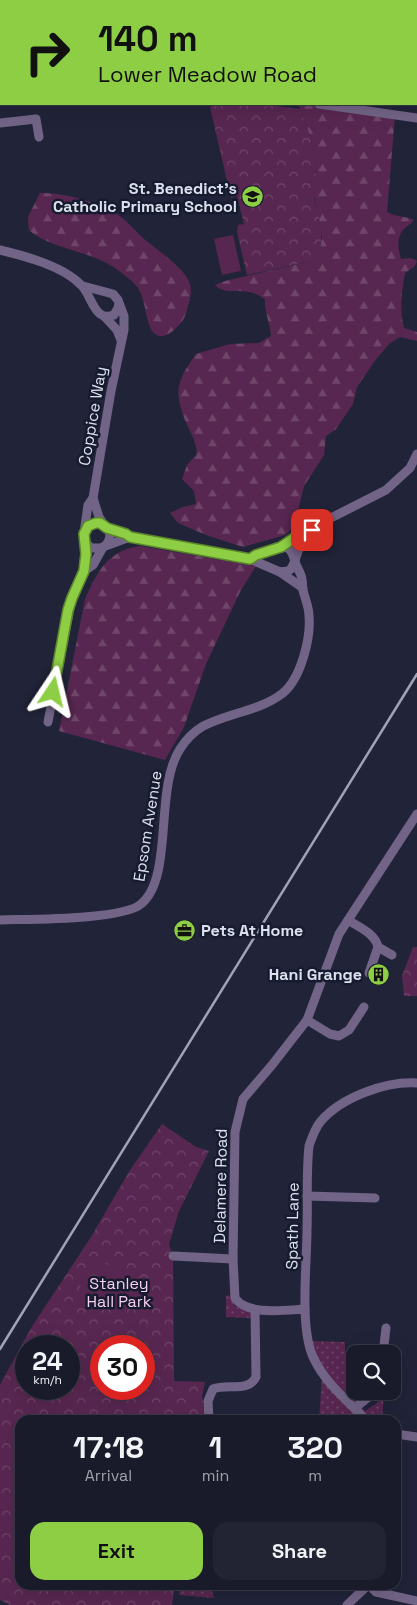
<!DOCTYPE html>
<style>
:root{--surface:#191b2b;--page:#222433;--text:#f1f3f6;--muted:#9fa1a9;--line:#373947;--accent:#8dce44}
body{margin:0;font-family:"Space Grotesk",sans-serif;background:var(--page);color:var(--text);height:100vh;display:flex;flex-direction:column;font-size:19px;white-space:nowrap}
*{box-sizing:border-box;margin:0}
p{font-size:16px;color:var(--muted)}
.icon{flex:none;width:28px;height:28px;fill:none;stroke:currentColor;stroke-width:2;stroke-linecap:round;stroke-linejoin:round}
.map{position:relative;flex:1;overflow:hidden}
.panel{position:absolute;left:15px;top:1415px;width:386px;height:175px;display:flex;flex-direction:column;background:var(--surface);border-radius:15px;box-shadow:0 5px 20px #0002,0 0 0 1px var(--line)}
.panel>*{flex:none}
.top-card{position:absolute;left:0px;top:0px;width:418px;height:105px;box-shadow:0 5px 20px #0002,0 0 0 1px var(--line);background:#8dce44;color:#111;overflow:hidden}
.tools{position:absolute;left:346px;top:1345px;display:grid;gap:10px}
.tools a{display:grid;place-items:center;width:55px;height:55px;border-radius:10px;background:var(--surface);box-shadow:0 5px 20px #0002,0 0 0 1px var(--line);font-size:25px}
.speed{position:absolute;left:15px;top:1335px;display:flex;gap:10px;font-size:25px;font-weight:700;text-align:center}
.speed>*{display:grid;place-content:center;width:65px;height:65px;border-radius:50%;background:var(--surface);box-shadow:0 5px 20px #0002,0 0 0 1px var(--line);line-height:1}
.speed small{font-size:12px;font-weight:400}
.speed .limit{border:8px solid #d22;background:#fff;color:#111}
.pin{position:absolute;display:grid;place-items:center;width:42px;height:42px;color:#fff;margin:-21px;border-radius:10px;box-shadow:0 2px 8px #0006}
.me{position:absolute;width:55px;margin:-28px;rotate:10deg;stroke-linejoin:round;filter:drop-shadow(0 0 4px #0008)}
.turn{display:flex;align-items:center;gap:18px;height:105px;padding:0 15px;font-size:22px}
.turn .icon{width:65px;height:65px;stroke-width:2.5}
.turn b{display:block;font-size:35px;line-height:42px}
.eta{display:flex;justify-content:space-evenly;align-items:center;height:85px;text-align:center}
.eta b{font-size:30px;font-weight:600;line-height:35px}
.primary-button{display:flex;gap:10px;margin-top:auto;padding:10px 15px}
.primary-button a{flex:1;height:58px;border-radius:15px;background:var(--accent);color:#111;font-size:20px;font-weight:600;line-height:58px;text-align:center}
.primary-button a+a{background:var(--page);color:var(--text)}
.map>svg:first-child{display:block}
.grass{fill:url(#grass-dots)}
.forest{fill:url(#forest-firs)}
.park{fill:url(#park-crowns);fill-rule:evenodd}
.pitch{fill:#582751}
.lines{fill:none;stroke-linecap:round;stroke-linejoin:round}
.minor{stroke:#726486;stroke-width:9}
.rail{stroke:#9fa3b3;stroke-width:2.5}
.route-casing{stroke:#5c862c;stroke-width:12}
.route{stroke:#8dce44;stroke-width:9}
.labels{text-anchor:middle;stroke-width:5;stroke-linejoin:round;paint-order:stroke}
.poi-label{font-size:16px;font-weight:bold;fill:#dce0ee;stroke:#171b2f;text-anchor:end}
.street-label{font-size:16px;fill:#dce0ee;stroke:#171b2f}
.park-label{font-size:16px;fill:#f6ceee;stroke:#171b2f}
</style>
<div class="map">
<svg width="417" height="1605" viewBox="0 0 417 1605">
<defs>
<pattern id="grass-dots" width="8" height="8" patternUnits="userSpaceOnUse" patternTransform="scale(1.25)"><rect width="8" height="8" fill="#582751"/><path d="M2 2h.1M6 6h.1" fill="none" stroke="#6f466a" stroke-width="1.8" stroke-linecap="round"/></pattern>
<pattern id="forest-firs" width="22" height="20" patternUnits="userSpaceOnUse" patternTransform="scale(1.25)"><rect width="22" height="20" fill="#582751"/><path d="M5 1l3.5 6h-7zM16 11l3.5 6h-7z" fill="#6f466a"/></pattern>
<pattern id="park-crowns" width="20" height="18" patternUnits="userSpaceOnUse" patternTransform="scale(1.25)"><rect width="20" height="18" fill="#582751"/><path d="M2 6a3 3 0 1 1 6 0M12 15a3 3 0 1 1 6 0" fill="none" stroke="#6f466a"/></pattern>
</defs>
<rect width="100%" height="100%" fill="#212439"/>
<!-- grass -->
<g class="grass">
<path d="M231 1295 235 1306 251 1313V1318L226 1317V1296Z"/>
<path d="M308 1341 345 1342V1387L365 1411 377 1403 384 1393 382 1420H319L322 1377Z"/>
<path d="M180 1585H210L214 1598 179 1595Z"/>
</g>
<!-- forest -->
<g class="forest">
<path d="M298 104H319L395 115 387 212C396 217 405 216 414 220 411 224 408 225 405 228 396 235 398 250 401 259L411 258 417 261 414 267 405 273C402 290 399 310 404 328L417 332V341L400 337 389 344 374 362 357 387 353 404 336 429 326 436 324 455 304 486 295 523 289 532 285 535 243 547 206 535 178 523 170 513 183 507 196 504 194 491 182 479 187 465 197 454C196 440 190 432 185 420 173 389 178 380 196 354L230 344 259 343 271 336C270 323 264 311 265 299 260 296 255 293 250 292 239 290 223 294 215 285L225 281 312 261 320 248 322 237 313 190 316 181 315 158 311 139Z"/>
<path d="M40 193C62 193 86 199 106 208 124 216 131 227 144 239 157 250 185 268 190 284 192 292 190 299 188 306 186 314 184 321 178 326 172 332 164 340 155 334 146 328 146 299 138 288 132 280 123 274 115 268 89 250 50 249 29 230L28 217Z"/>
<path d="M140 546 256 566 241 590 206 664 184 727 165 760 59 731 85 599C97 572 108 550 140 546Z"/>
</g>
<!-- park -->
<g class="park">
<path d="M216 104H261L300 109 311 139 315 158 316 183 313 191 315 203 322 229 320 251 312 261 247 275 237 232 238 225 244 224 237 196 231 198 210 107Z"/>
<path d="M413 947H417V996H404L402 976Z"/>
<path d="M162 1124 196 1147 209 1151 179 1211 169 1244 173 1256 174 1381 205 1382 202 1395 205 1420H20V1585H175L172 1605H10L0 1600V1385L31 1328 91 1237 130 1170ZM26 1346H69V1389H26ZM101 1346H144V1389H101Z"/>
</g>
<!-- pitch -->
<g class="pitch">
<path d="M233 235 241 271 222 275 214 239Z"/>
<path d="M90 1258 126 1271 122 1281 87 1268Z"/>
<path d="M84 1275 123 1289 116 1311 77 1297Z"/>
</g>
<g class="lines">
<!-- minor -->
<g class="minor">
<path d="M137 0V1"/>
<path d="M336 1V0"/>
<path d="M0 64H1"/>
<path d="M319 104 417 118"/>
<path d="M0 123 36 119 39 137"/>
<path d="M0 250C25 256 63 266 81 285 92 295 94 323 114 315L118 308 119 304"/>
<path d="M83 286 113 294 118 300 124 316V330L111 391 93 498 99 517 104 525"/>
<path d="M105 317 117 330 121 340"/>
<path d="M93 498 88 505 84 533 85 542 91 548H100L130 537"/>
<path d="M107 528 126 534 130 537 250 559 280 572 288 571 291 569 295 561"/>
<path d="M84 533C93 511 121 529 105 546"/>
<path d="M281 547 297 536 304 535 323 522 386 490 410 468 417 454"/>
<path d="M295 560 304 535"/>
<path d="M84 571 85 542"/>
<path d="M280 572 303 588"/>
<path d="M48 722 72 598 84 571 93 565 103 547"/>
<path d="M0 920C28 919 123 920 141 904 174 877 154 789 180 749 195 726 210 722 235 714 252 709 269 704 283 693 301 678 311 638 309 616 309 607 305 599 303 590 302 587 303 583 302 579 301 573 297 568 295 562 291 545 286 545 271 550 264 553 257 554 250 559"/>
<path d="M348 920C358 927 375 933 378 947L369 973"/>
<path d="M378 947 392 955"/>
<path d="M307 1020 330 1034 339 1036 349 1030 364 1007"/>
<path d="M307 1196 375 1198"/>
<path d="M173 1256 233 1259"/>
<path d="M305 1309C286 1310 247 1316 235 1298L233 1259 235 1132 243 1099 272 1065 307 1020 339 934 417 814"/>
<path d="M383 1354 386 1328"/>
<path d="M355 1408 376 1391"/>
<path d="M209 1420 208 1401 213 1389C227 1383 248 1393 256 1377L255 1310"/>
<path d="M366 1420C348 1401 326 1384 314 1359 299 1330 307 1264 307 1230 308 1202 306 1174 309 1146 312 1137 315 1128 321 1121 342 1097 386 1081 417 1083"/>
<path d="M396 1434 417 1437"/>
<path d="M369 1585 376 1592 417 1601"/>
<path d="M347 1605 368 1585"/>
</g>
<!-- rail -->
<path class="rail" d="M0 1349 417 674"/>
</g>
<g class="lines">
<defs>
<path id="route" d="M53 692 68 610 72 598 84 571 86 554 84 534 88 526 96 523H100L107 528 126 534 130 537 250 559 256 555 281 547 297 536 304 535 312 530"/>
</defs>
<!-- route casing -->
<use href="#route" class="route-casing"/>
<!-- route -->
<use href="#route" class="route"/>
</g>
<!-- icons -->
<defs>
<symbol id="school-disc" viewBox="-11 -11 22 22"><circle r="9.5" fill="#8dce44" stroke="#171b2f"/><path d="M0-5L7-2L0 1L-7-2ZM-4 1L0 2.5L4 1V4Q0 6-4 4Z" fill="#111"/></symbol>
<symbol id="office-disc" viewBox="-11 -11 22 22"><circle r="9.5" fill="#8dce44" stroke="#171b2f"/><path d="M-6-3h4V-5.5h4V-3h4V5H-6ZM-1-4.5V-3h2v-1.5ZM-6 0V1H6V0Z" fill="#111"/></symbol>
<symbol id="building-disc" viewBox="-11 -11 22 22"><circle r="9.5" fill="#8dce44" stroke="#171b2f"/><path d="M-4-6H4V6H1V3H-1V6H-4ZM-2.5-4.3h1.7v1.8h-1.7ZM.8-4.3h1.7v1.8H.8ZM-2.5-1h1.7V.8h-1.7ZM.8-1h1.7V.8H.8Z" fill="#111"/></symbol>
</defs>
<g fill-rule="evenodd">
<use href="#school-disc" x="240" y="184" width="25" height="25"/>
<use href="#office-disc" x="172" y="918" width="25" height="25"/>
<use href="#building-disc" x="366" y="962" width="25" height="25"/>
</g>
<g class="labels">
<!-- poi labels -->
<g class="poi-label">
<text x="237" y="194">St. Benedict's<tspan x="237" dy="18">Catholic Primary School</tspan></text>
<text x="201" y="936" text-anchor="start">Pets At Home</text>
<text x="362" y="980">Hani Grange</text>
</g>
<!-- street labels -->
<g class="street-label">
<text transform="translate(92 416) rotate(-80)" y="6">Coppice Way</text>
<text transform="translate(147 826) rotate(-81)" y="6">Epsom Avenue</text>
<text transform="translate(220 1186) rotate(-89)" y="6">Delamere Road</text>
<text transform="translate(292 1226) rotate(-89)" y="6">Spath Lane</text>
</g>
<!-- park labels -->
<g class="park-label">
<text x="119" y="1289">Stanley<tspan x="119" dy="18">Hall Park</tspan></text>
</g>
</g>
</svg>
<div class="tools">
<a><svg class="icon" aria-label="search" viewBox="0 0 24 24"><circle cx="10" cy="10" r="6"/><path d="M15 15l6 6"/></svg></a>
</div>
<div class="speed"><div>24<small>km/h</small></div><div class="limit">30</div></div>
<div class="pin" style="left:312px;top:530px;background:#d93025"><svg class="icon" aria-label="arrive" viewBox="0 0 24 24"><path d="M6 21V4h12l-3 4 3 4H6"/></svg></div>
<svg class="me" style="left:53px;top:692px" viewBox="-20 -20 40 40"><path d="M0-17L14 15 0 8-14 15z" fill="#8dce44" stroke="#fff" stroke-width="4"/></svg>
<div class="top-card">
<div class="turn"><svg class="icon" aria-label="right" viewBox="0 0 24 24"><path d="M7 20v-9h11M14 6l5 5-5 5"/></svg><div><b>140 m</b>Lower Meadow Road</div></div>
</div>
<section class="panel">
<div class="eta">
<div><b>17:18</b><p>Arrival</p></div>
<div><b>1</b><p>min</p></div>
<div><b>320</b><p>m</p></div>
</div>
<div class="primary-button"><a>Exit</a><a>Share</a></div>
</section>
</div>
